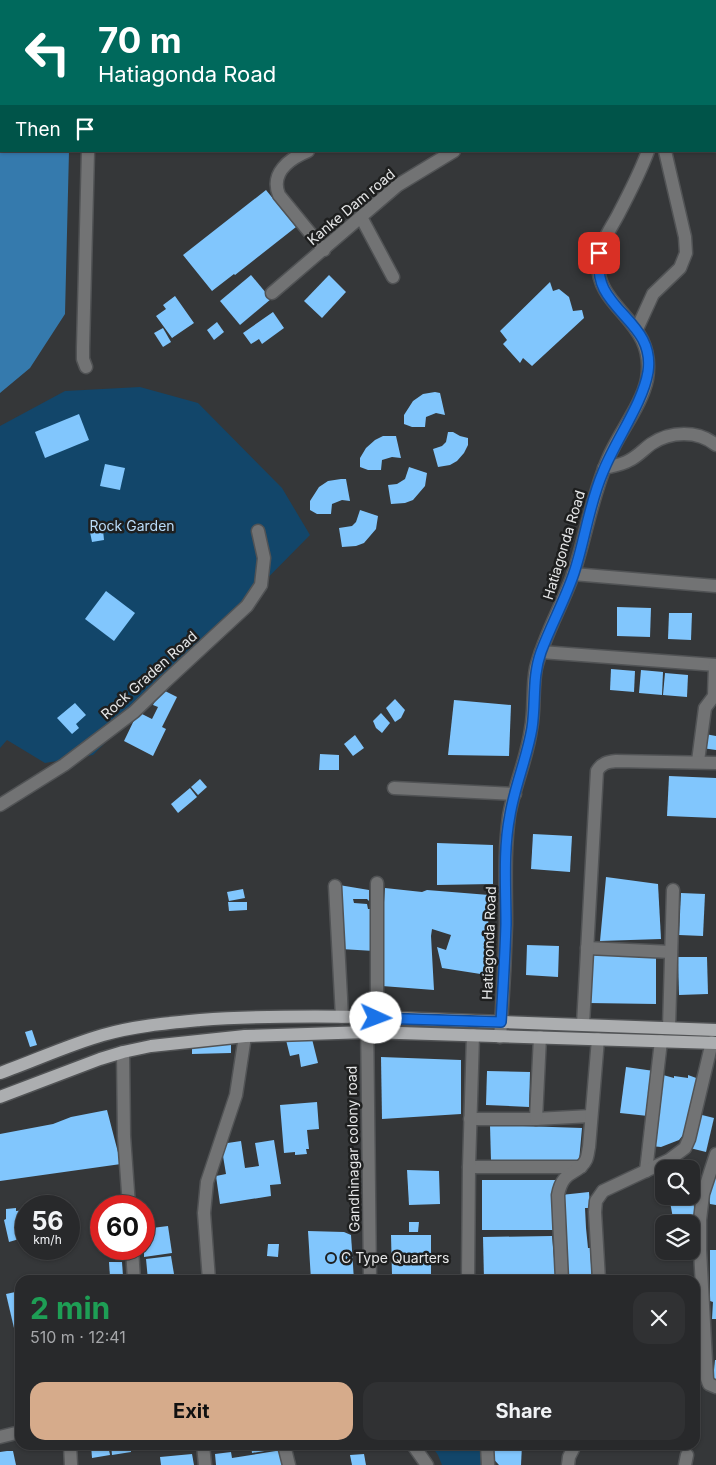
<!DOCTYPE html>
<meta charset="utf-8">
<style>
:root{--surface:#28292b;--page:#303133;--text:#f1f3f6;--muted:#a5a6a9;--line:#444547;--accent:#d6ab8b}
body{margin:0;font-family:Inter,sans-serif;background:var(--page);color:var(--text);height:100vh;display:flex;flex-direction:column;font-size:19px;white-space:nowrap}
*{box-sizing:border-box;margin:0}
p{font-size:16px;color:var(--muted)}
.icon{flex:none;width:28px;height:28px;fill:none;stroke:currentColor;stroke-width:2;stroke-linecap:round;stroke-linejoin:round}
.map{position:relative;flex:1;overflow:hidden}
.panel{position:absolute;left:15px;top:1275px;width:685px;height:175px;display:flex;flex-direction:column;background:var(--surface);border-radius:15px;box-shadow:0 1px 4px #0004,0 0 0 1px var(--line)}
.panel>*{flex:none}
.banner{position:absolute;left:0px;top:0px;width:716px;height:152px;box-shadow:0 1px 4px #0004,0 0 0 1px var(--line);background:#00695c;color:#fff;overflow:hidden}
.fabs{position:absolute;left:655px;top:1160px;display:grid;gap:10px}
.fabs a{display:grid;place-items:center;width:45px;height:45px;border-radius:10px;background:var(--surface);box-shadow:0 1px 4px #0004,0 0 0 1px var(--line);font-size:25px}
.speed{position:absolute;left:15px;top:1195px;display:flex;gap:10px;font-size:25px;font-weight:700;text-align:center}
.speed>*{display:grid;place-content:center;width:65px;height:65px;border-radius:50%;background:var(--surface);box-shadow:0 1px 4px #0004,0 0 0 1px var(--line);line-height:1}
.speed small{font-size:12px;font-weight:400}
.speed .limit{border:8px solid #d22;background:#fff;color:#111}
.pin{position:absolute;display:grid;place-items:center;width:42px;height:42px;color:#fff;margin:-21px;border-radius:10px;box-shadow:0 2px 8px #0006}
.me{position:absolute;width:55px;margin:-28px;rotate:92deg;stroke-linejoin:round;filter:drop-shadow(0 0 4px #0008)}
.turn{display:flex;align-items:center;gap:18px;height:105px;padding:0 15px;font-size:22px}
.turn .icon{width:65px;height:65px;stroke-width:2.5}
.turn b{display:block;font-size:35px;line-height:42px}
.then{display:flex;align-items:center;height:48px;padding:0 15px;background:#0003;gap:10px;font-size:19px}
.round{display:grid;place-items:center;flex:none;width:52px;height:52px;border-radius:15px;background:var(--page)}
.head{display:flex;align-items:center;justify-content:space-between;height:85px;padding:0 15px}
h1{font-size:30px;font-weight:700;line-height:38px;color:#1e9e55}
.primary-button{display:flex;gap:10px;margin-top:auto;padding:10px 15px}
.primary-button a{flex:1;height:58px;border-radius:15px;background:var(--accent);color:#111;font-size:20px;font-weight:700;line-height:58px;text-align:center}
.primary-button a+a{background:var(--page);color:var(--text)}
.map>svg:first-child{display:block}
.green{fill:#12466a}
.water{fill:#357aad}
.building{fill:#81c6fd}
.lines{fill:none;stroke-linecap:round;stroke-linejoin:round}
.minor-casing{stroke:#515355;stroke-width:15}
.major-casing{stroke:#515355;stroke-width:15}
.minor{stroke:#727374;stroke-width:12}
.major{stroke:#acaeb0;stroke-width:12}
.route-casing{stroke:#114b97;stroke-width:12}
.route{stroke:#1a73e8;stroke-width:9}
.poi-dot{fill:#78bff8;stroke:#1e1f1f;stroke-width:2}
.labels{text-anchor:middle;stroke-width:5;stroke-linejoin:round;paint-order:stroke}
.street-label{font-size:14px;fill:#e6e7e8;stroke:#1e1f1f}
.park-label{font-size:14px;fill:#badcf9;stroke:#1e1f1f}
.poi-label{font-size:14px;fill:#e6e7e8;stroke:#1e1f1f;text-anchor:start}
</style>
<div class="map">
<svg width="716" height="1465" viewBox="0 0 716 1465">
<rect width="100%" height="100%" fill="#353739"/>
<!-- green -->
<g class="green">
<path d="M140 387 198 403 282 488 310 535 93 755 45 763 7 740 0 748V426L65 391Z"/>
<path d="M431 1445H482L484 1465H442L438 1455Z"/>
</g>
<!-- water -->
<path class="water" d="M0 0H72L1 1V151H69L65 314 30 368 0 393Z"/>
<!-- building -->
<g class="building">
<path d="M266 190 296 227 235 275 234 274 212 291 183 255Z"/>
<path d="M251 275 271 299 240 325 220 301Z"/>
<path d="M329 275 346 292 322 318 304 301Z"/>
<path d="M550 282 553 291 559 289 569 297 573 311 582 310 584 318 532 366 523 358 520 363 503 344 507 340 500 331Z"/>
<path d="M175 296 194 323 172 338 156 316 166 309 163 305Z"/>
<path d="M273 312 284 328 262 344 259 339 251 344 243 333Z"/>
<path d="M217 322 224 332 214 340 207 330Z"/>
<path d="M163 328 171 342 163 347 154 333Z"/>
<path d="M435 392 440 393 445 415 436 413 426 417 425 427H412L404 424V415L413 401 423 394Z"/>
<path d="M79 414 89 440 45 458 35 432Z"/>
<path d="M448 432H453L460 436 468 438V445L464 453 457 461 450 465 438 467 433 449 442 446 446 442Z"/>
<path d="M383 436H396L401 458 392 457 382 460 381 470H368L360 467V458L366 448 375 440Z"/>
<path d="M105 464 125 468 120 490 100 486Z"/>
<path d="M409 467 427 473 425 486 413 500 405 503 391 504 388 485 397 484 405 479Z"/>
<path d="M341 479H346L350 501 342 500 332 504 331 514H317L310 510V501L319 487 328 481Z"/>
<path d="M360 510 378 516 376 529 364 543 356 546 342 547 339 528 352 526 356 522Z"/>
<path d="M103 530 104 540 92 542 90 532Z"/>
<path d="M106 591 135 613 114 641 85 619Z"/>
<path d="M617 607 651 608 650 637 617 636Z"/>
<path d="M669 613H692L691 640 668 639Z"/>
<path d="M611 669 635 671 634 692 610 690Z"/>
<path d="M641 670 663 672 662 695 639 693Z"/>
<path d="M665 673 688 675 687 697 663 695Z"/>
<path d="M161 689 177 697 162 727 166 729 153 756 124 741 138 712 152 719 158 707 153 705Z"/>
<path d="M395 699 405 710 401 718 395 722 386 708Z"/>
<path d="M454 700 511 705 509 756 448 755Z"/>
<path d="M75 703 86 715 76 724 79 728 72 734 57 718Z"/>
<path d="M381 713 390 723 382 733 376 728 373 721Z"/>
<path d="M705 734 716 736V750L702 748Z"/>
<path d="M355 735 364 748 353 756 344 744Z"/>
<path d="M320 754 339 755V770H319Z"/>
<path d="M669 776 716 778V818L667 816Z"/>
<path d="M200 779 207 787 198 795 191 787Z"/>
<path d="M190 788 197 797 178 813 171 804Z"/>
<path d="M533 834 572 836 570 872 531 869Z"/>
<path d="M437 843 493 845V884L437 885Z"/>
<path d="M606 877 658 884 661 939 600 941Z"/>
<path d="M339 885 369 890V901L367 899H353L354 903 367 904 368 909H371L374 951 341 949 339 901H342Z"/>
<path d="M385 888 422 892 427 890 489 895 487 975 442 968 437 947 446 950 451 935 432 929 431 936 434 990 382 986V931Z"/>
<path d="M243 889 245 898 229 901 227 892Z"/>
<path d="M681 893 705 894 703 936 679 935Z"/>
<path d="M228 902H247V910L229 911Z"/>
<path d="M527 945 559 946 558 977 526 975Z"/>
<path d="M593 952 656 958V1004L588 1003Z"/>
<path d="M678 957H707L708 994 679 995Z"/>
<path d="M32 1030 37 1045 30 1047 25 1032Z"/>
<path d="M311 1035 318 1063 301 1067 299 1054 290 1056 286 1040Z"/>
<path d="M231 1039V1053L192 1054V1045Z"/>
<path d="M381 1057 461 1060V1114L382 1119Z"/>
<path d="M626 1067 654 1071 648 1116 620 1113Z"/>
<path d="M487 1071 530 1072 529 1107 486 1105Z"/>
<path d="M663 1075 674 1078V1076L688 1078V1075L699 1079 687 1130 679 1140 661 1147 651 1146Z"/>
<path d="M317 1102 319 1129 307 1130 309 1149H306L307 1154 295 1155V1152L284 1153 280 1105Z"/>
<path d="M107 1110 121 1164 0 1181V1134L53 1124 71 1117Z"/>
<path d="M698 1114 714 1118 706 1152 690 1148Z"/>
<path d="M490 1125 582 1128 579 1161H491Z"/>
<path d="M274 1140 281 1184 270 1185 271 1196 220 1204 216 1176 226 1174 221 1144 241 1141 245 1168 259 1166 255 1143Z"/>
<path d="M407 1170 439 1171 440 1204 409 1205Z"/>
<path d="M716 1170V1205L710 1204 708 1188Z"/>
<path d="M482 1180H555L554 1230H482Z"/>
<path d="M694 1187 697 1201H693L699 1238 691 1239V1224H674L669 1196H691V1188Z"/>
<path d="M589 1192 590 1208H585L586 1228 588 1248H590L592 1280H565L561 1195Z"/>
<path d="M16 1208V1211L26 1210V1237L9 1242 4 1220 6 1219V1209Z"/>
<path d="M74 1218 76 1230 69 1232V1219Z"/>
<path d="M409 1222H419L418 1232H409Z"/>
<path d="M168 1226 172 1253 144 1257V1229Z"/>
<path d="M308 1231 344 1232 351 1235 354 1280H311Z"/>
<path d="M391 1235H431V1275H392Z"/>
<path d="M552 1236 556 1280 484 1279 483 1237Z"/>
<path d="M268 1244H279L278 1257 267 1256Z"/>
<path d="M710 1250H716V1319H712L713 1302 710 1301Z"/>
<path d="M171 1256 175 1280H148L146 1259Z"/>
<path d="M109 1262H122L123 1276 110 1277Z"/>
<path d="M657 1274 658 1280H642L641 1276Z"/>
<path d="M20 1291V1326L14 1328 6 1294Z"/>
<path d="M715 1360H716V1380H713Z"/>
<path d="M91 1445H108L110 1455 92 1458Z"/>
<path d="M111 1445H130L131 1452 112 1455Z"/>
<rect x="209" y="1445" width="25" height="5"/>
<path d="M251 1445H277V1449L252 1453Z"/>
<path d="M487 1445H522L521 1465H499L488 1453Z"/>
<path d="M282 1450 284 1465H216L215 1454 231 1452 232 1458Z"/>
<path d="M7 1451H13L16 1465H0V1452Z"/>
<path d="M192 1454 194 1465H161L160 1457Z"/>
<path d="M364 1454 366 1465H352L350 1455Z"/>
</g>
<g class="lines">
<defs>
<g id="minor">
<path d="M400 0V1"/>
<path d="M453 0V1"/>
<path d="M538 0V1"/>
<path d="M92 1V0"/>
<path d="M303 1V0"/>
<path d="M715 60H716"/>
<path d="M715 137H716"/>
<path d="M308 151C289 159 270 173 279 195L324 250"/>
<path d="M361 217 393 277"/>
<path d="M272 293 398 185 454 151"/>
<path d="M637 329 653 294 680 268 686 253 685 237 665 151"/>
<path d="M86 367 83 359V348L88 151"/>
<path d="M604 468C613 466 622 465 630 460 638 456 644 449 651 444 670 431 698 430 716 445"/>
<path d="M573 574 716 586"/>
<path d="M541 652 716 665"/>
<path d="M698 761 705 708 714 696 715 665"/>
<path d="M394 788 515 794"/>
<path d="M0 805 64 765 134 712 166 681 247 606 261 585 264 558 258 531"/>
<path d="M335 886 342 1017"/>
<path d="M587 948 671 952"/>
<path d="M367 1017 370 1280"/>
<path d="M377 1018V883"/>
<path d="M583 1024 597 771C602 763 607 762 616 761L716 763"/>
<path d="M669 1028 673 890"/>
<path d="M500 1037C503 999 505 961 506 924 506 888 504 852 509 816 514 786 527 759 531 729 535 709 532 688 536 668 544 635 563 604 574 572 586 535 592 496 608 459 618 434 642 405 647 379 657 320 596 310 598 262 599 245 610 230 618 215 629 194 640 173 648 151"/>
<path d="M123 1052 124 1136 129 1206"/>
<path d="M470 1119H536L591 1116"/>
<path d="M536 1119 540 1037"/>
<path d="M716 1154 703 1194 700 1220V1250L707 1379 709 1384 716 1387"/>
<path d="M469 1167H581"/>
<path d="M646 1171 661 1041"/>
<path d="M132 1249 134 1280"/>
<path d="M209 1280 204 1213 207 1182 236 1095 245 1036"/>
<path d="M468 1280 469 1167 473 1035"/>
<path d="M562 1280 558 1195C563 1168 578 1176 586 1160 588 1156 588 1151 589 1147L598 1039"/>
<path d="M599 1280 595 1212 596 1201 603 1191 669 1160 685 1148 689 1139 712 1042"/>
<path d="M0 1437 20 1432"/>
<path d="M70 1445 71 1465"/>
<path d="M203 1445 205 1465"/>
<path d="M284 1445 289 1465"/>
<path d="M413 1445 427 1465"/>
<path d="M487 1445 488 1465"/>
<path d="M568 1465 569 1457 575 1445"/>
<path d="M685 1465 687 1455"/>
</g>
<g id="major">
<path d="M0 1073C34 1061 68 1045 103 1035 134 1026 168 1023 200 1020 256 1016 311 1016 367 1017L716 1030"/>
<path d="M0 1097 100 1059 123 1052 151 1046 245 1036 368 1032 716 1043"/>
</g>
</defs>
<!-- minor casing -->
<use href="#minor" class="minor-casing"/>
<!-- major casing -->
<use href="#major" class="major-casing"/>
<!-- minor -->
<use href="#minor" class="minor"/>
<!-- major -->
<use href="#major" class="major"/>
</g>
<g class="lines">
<defs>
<path id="route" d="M376 1018 501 1022C503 989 505 957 506 924 506 888 503 850 510 815 515 785 527 758 532 728 536 702 532 677 541 652 551 625 565 600 574 573 585 540 589 504 603 472 615 441 643 403 648 372 654 332 619 318 604 289 598 277 598 265 599 253"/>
</defs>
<!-- route casing -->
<use href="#route" class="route-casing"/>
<!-- route -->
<use href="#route" class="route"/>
</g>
<!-- markers -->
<circle class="poi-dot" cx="331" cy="1258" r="5"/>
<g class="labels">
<!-- street labels -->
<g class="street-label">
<text transform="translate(351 207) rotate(-40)" y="5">Kanke Dam road</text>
<text transform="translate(564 545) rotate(-73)" y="5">Hatiagonda Road</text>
<text transform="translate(149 675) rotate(-42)" y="5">Rock Graden Road</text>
<text transform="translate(489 943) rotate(-88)" y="5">Hatiagonda Road</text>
<text transform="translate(353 1149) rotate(-91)" y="5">Gandhinagar colony road</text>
</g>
<!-- park labels -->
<g class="park-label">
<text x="132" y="531">Rock Garden</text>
</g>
<!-- poi labels -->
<g class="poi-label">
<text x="341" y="1263">C Type Quarters</text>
</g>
</g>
</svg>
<div class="fabs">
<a><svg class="icon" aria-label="search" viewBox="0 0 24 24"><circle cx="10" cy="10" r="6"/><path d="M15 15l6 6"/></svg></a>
<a><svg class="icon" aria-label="layers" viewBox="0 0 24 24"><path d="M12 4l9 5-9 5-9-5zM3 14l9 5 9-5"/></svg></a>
</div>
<div class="speed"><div>56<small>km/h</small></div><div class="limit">60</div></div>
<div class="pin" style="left:599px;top:253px;background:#d93025"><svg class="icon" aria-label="arrive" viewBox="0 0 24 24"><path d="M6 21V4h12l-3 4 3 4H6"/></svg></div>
<svg class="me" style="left:376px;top:1018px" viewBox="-20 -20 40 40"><circle r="19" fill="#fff"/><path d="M0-13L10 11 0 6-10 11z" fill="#1a73e8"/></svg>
<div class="banner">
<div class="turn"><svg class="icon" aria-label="left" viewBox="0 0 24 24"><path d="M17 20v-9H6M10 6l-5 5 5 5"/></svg><div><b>70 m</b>Hatiagonda Road</div></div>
<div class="then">Then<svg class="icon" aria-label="arrive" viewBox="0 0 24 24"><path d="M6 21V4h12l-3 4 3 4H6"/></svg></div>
</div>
<section class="panel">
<div class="head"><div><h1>2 min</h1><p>510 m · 12:41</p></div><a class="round"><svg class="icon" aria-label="close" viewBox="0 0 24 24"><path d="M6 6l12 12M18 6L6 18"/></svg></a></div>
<div class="primary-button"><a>Exit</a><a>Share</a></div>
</section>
</div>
